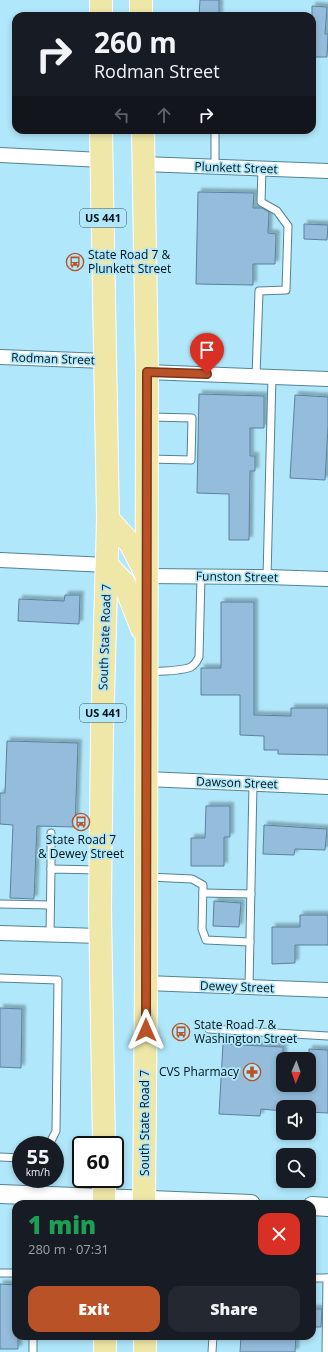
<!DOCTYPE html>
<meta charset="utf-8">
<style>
:root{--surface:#171b24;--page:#242831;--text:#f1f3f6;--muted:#9ea1a6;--accent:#b95327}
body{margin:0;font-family:"Open Sans",sans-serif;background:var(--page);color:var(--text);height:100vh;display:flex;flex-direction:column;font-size:15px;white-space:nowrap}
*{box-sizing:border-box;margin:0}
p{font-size:13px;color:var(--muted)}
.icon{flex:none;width:22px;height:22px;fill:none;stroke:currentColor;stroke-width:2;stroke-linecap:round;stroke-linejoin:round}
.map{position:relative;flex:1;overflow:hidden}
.sheet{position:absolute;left:12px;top:1200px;width:304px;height:140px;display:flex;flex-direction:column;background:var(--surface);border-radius:12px;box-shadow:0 2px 6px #0003}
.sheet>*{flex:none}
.guide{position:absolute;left:12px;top:12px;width:304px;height:122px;border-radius:12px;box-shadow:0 2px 6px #0003;background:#171b24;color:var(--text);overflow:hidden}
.needle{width:26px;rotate:182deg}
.buttons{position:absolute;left:276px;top:1052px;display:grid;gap:8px}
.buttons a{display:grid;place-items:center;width:40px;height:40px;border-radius:8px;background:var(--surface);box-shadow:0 2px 6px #0003;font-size:20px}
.speed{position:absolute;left:12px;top:1136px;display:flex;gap:8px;font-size:20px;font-weight:700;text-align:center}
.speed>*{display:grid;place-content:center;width:52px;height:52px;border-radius:50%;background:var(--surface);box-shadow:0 2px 6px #0003;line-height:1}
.speed small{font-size:10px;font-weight:400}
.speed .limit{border:2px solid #111;border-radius:6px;background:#fff;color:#111}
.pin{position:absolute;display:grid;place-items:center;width:34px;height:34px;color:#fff;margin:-41px -17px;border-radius:50% 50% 50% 0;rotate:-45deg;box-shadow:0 0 4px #0007}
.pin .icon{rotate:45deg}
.me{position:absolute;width:44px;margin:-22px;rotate:0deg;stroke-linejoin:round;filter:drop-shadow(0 0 3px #0008)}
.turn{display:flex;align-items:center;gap:14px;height:84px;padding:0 16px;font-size:18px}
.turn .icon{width:52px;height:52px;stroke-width:2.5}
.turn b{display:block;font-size:28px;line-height:34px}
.lanes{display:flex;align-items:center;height:38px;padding:0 16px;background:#0003;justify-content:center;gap:20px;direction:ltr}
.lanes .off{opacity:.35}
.round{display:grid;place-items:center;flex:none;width:42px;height:42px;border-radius:12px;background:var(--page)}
.summary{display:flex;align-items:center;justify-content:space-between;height:68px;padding:0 16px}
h1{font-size:24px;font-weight:800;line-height:30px;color:#1e9e55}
.primary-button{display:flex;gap:8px;margin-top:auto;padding:8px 16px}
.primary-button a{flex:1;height:46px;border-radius:12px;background:var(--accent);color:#fff;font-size:16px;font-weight:800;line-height:46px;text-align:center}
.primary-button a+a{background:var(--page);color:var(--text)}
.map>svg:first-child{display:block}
.building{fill:#94bcdb;stroke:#5b819d;filter:url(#shadow)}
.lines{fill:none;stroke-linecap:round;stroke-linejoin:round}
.service-casing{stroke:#518496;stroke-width:9}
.minor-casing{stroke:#518496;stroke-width:16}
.tertiary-casing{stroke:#518496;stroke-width:20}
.primary-casing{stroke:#fff;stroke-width:24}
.service{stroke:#fff;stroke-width:7}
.minor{stroke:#fff;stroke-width:14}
.tertiary{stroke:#fff;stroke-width:18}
.primary{stroke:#efe7a8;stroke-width:22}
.route-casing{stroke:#783619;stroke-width:10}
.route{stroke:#b95327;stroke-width:7}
.labels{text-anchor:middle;stroke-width:3.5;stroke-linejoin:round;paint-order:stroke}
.shield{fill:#b0e7fa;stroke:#36535d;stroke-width:1}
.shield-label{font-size:11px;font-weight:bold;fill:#01131a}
.street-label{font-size:12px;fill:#01131a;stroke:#b0e7fa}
.poi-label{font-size:12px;fill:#01131a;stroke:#b0e7fa;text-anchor:start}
</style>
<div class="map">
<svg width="328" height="1352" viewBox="0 0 328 1352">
<defs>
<filter id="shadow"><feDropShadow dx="3.5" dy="-3.5" stdDeviation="1" flood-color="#0004"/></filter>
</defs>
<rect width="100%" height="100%" fill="#b0e7fa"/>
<!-- building -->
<g class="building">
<path d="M200 0H219V16H199Z"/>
<path d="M312 6 327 7 325 34H328L327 57H312Z"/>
<path d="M198 192 254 193 253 208H262L269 212 268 233 276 234 275 264H253V285L196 284Z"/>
<path d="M304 224 328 225 327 240 304 239Z"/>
<path d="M199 394 264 396V428H250V456H255V471H250L249 540H229V494L197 493Z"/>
<path d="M295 395 328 397V427L325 480 290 478Z"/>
<path d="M65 595H80L79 624 18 621 19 599 64 601Z"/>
<path d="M221 602H254V715L291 716V708H328V755L278 754V750H264V736L240 735V695H201V668H221Z"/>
<path d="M7 741 78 743 75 827 37 826 34 899 10 898 13 825 0 824V793H5Z"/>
<path d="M206 806H230V837H224V866H191V838H205Z"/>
<path d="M264 825 327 829 325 850 295 849 294 855 263 854Z"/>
<path d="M214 901 241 903 239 927 213 926Z"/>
<path d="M300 915H328V945H295V963L272 964V927H300Z"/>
<path d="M0 1008 22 1009 21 1068 0 1067Z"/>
<path d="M223 1044 283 1047V1085H309V1049L328 1050V1113L309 1112V1107H283V1111L261 1109 260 1116 219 1114Z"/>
<path d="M0 1284 16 1285V1336H18V1349H0Z"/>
<path d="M312 1309H322L321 1327H312Z"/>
<path d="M241 1336H296L295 1352H240Z"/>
</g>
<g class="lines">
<defs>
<g id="service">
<path d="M215 167V130"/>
<path d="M256 376 259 291 286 290 288 226 277 211 261 202 262 169"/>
<path d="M149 459 191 460 192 418 150 417"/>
<path d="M267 577 272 376"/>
<path d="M149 672C160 671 183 671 191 667 196 664 197 661 199 657L201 576"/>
<path d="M51 833V869"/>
<path d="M149 877 192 879 203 885 202 929 206 940 250 942"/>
<path d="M203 893 251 894"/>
<path d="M0 904 50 905"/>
<path d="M50 935 51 869 99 870"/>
<path d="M0 978 58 980 56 1131 49 1145"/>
<path d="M249 987 253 784"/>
<path d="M209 1029 328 1036"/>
<path d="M0 1157 21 1158"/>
<path d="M38 1195 40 1179"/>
<path d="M0 1273H16"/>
<path d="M312 1278H328"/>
<path d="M33 1352V1336"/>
<path d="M212 1352 213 1336"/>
<path d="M326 1352 327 1278"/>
</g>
<g id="minor">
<path d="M0 155 102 160"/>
<path d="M143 164 328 171"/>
<path d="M0 357 105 361"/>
<path d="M147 372 328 379"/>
<path d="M0 560 107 565"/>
<path d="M147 576 267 577 328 579"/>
<path d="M146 779 328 787"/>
<path d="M0 933 100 936"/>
<path d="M146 983 328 990"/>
</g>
<g id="tertiary">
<path d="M0 1194 251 1204"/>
<path d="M312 1206 328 1207"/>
</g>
<g id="primary">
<path d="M101 0V16"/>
<path d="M141 0V16"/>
<path d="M101 130 108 519 102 732 100 908 104 1145"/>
<path d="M143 130 147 372 146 983 144 1204"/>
<path d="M108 519 130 543 145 572"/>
<path d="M107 565 124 583 142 629"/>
<path d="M104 1204V1179"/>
<path d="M105 1336V1352"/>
<path d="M145 1336V1352"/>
</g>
</defs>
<!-- service casing -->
<use href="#service" class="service-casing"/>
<!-- minor casing -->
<use href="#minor" class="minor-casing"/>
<!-- tertiary casing -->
<use href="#tertiary" class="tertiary-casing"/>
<!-- primary casing -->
<use href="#primary" class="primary-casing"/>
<!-- service -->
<use href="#service" class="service"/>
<!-- minor -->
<use href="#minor" class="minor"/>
<!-- tertiary -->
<use href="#tertiary" class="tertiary"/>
<!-- primary -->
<use href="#primary" class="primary"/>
</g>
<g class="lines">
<defs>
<path id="route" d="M146 1030 147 372 207 374"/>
</defs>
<!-- route casing -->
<use href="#route" class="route-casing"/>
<!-- route -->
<use href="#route" class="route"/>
</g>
<!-- icons -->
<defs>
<symbol id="bus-ring" viewBox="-11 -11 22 22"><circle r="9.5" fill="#b0e7fa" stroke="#b95327" stroke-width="1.5"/><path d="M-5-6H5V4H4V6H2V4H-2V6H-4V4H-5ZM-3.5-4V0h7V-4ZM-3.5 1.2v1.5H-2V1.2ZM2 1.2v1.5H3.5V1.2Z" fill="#b95327"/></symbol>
<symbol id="pharmacy-ring" viewBox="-11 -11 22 22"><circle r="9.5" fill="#b0e7fa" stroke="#b95327" stroke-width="1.5"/><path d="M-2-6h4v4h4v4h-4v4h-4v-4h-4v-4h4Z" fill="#b95327"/></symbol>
</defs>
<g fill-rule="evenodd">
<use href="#bus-ring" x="65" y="252" width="20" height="20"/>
<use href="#bus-ring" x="71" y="812" width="20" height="20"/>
<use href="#bus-ring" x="171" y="1022" width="20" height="20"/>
<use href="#pharmacy-ring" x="242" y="1062" width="20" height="20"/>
</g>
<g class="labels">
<!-- shield labels -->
<g class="shield">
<rect x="80" y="209" width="46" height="18" rx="3"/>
<rect x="80" y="704" width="46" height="18" rx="3"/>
</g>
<g class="shield-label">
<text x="103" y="222">US 441</text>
<text x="103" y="717">US 441</text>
</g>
<!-- street labels -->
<g class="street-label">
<text transform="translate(236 168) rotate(2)" y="4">Plunkett Street</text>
<text transform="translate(53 359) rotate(2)" y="4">Rodman Street</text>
<text transform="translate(237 577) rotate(1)" y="4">Funston Street</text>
<text transform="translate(105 637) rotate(-88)" y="4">South State Road 7</text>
<text transform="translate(237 783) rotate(2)" y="4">Dawson Street</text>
<text transform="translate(237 987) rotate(2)" y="4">Dewey Street</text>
<text transform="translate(145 1123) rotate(-90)" y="4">South State Road 7</text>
</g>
<!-- poi labels -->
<g class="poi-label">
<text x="88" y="259">State Road 7 &amp;<tspan x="88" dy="14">Plunkett Street</tspan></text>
<text x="81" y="844" text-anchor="middle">State Road 7<tspan x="81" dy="14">&amp; Dewey Street</tspan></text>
<text x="194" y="1029">State Road 7 &amp;<tspan x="194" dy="14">Washington Street</tspan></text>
<text x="239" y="1076" text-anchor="end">CVS Pharmacy</text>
</g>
</g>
</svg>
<div class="buttons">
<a><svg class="needle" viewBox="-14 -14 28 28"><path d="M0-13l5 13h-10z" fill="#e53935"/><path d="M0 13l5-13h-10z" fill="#9ea1a6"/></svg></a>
<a><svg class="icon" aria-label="sound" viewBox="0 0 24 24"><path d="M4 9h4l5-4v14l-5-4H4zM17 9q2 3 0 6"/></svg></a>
<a><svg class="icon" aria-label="search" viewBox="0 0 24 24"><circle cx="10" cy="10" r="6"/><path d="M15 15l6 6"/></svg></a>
</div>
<div class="speed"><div>55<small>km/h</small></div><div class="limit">60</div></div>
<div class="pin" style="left:207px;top:374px;background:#d93025"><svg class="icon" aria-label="arrive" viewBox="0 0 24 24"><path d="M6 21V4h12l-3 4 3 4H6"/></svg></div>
<svg class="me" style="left:146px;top:1030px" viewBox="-20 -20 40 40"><path d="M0-17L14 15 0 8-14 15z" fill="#b95327" stroke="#fff" stroke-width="4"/></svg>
<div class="guide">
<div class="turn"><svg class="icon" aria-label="right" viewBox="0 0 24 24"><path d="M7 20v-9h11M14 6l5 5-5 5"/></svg><div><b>260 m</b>Rodman Street</div></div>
<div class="lanes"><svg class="icon off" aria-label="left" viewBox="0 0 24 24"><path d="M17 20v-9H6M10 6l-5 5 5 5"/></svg><svg class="icon off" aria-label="ahead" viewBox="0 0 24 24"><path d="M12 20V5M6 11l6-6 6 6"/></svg><svg class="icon" aria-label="right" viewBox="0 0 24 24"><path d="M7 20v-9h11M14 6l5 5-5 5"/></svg></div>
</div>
<section class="sheet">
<div class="summary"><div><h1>1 min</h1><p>280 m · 07:31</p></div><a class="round" style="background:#d93025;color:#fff"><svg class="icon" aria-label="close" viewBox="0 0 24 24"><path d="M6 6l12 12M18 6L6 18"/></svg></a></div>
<div class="primary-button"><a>Exit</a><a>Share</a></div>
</section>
</div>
